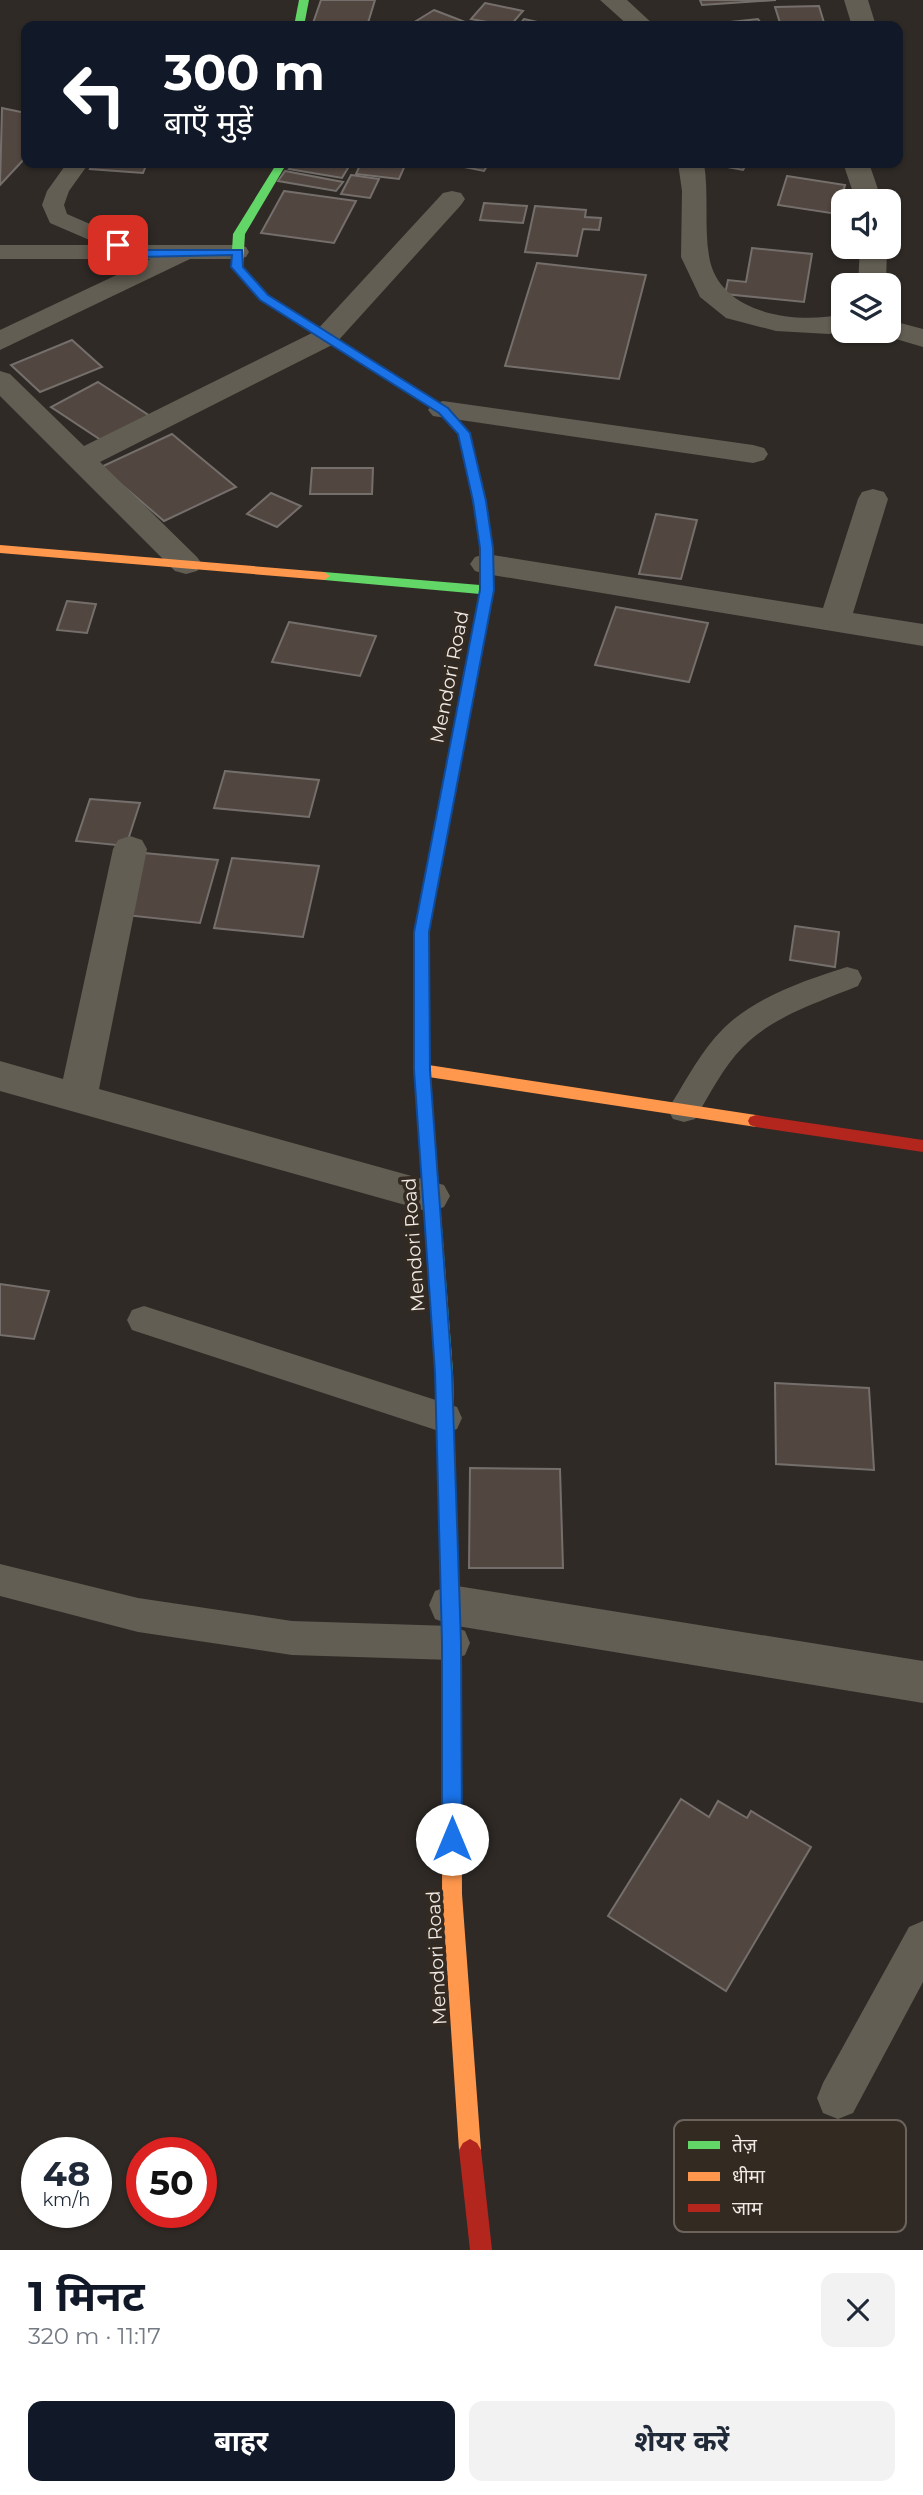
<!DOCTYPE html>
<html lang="hi">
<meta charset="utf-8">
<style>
:root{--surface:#fff;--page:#f2f2f3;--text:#1f2937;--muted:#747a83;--accent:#111827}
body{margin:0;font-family:Montserrat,"Noto Sans Devanagari",sans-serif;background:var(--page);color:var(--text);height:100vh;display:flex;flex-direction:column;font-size:26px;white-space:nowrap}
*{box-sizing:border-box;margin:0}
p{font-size:23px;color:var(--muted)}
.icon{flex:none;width:38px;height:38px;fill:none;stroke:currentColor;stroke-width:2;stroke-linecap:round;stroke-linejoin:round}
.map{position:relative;height:2250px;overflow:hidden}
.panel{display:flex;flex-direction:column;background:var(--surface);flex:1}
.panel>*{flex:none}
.guide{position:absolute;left:21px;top:21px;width:882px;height:147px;border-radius:14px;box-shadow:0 2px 5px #0004;background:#111827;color:#fff;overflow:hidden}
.fabs{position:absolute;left:831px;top:189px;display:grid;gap:14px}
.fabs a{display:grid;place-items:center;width:70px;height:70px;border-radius:14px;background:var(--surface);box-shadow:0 2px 5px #0004;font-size:35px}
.speed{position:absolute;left:21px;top:2137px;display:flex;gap:14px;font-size:35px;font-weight:700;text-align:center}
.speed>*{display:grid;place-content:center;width:91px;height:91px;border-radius:50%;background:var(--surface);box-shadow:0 2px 5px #0004;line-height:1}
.speed small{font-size:18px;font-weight:400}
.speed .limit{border:10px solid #d22;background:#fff;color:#111}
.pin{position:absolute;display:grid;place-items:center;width:60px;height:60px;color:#fff;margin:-30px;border-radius:14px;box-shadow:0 4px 10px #0006}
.me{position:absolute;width:77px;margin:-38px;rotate:0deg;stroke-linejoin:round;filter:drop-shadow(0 0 5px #0008)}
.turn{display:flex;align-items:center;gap:24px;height:147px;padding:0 28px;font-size:32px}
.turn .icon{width:91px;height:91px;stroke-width:2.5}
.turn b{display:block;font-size:49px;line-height:60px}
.round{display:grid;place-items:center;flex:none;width:74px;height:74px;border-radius:14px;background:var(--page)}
.head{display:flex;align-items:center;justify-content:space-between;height:119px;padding:0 28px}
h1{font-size:42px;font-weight:700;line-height:52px;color:var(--accent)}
.action{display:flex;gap:14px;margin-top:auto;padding:14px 28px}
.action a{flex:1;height:80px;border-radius:14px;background:var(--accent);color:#fff;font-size:28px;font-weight:700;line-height:80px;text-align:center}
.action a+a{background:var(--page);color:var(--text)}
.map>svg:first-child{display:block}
.building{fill:#524640;stroke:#756f6c;stroke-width:2}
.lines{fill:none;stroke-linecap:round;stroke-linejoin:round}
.lane{fill:#625e53;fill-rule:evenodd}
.street{fill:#625e53;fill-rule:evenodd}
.fast{fill:#63d668;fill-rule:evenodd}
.slow{fill:#ff974d;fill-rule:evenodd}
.jam{fill:#b3261e;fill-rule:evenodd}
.route{fill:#1a73e8;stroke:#114b97;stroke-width:2}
.labels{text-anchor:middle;stroke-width:7;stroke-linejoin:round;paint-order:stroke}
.street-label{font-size:19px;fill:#f0eae5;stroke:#332a22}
.key{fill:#332a22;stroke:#6c645c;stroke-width:2}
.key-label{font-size:19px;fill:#f0eae5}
</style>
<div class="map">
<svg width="923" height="2250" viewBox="0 0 923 2250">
<rect width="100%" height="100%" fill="#2f2a26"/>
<!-- building -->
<g class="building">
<path d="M321 0H375L367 26H312Z"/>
<path d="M700 0H776L702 5Z"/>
<path d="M485 3 523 11 510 26 471 19Z"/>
<path d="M819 6 825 26H781L775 7Z"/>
<path d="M434 10 465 22 458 26H408Z"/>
<path d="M524 19 546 24 545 26H518Z"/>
<path d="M758 19 763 26H692Z"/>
<path d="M2 108 26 113V157L0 185Z"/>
<path d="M93 163H147L143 173 90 169Z"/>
<path d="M294 163H351L342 178 289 169Z"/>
<path d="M361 163H406L399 179 356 174Z"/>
<path d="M444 163H489L484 171Z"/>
<path d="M706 163H747L743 170Z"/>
<path d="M285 171 343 182 336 191 278 181Z"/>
<path d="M351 175 379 179 370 198 341 194Z"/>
<path d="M787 176 845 185 837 214 778 205Z"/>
<path d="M284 191 356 201 334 243 261 233Z"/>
<path d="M484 203 527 206 523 223 480 220Z"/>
<path d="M535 206 586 210 585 217 601 218 599 230 583 229 577 256 525 252Z"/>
<path d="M752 248 812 254 804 302 725 294 728 280 746 282Z"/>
<path d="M537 263 646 275 619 379 505 366Z"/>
<path d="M72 340 102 367 40 392 11 365Z"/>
<path d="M98 382 153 418 107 444 51 407Z"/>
<path d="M172 434 236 487 164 521 101 467Z"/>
<path d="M312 468H373L372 494H310Z"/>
<path d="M271 493 301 506 277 527 247 514Z"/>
<path d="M656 514 697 520 681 579 639 574Z"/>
<path d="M67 601 96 604 87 633 57 630Z"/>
<path d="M616 607 708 623 689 682 595 665Z"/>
<path d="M289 622 376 636 360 676 272 662Z"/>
<path d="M225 771 319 780 309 817 214 808Z"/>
<path d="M90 799 140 803 126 846 76 841Z"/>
<path d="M144 853 218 860 200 923 125 915Z"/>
<path d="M232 858 319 866 303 937 214 928Z"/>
<path d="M795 926 839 932 835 967 790 960Z"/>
<path d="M0 1284 49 1291 34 1339 0 1335Z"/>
<path d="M775 1383 869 1388 874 1470 776 1464Z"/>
<path d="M470 1468 560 1469 563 1568H469Z"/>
<path d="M681 1799 709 1817 718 1801 747 1818 751 1811 811 1847 726 1991 608 1916Z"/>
</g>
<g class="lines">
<!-- lane -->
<g class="lane">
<path d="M67 163H89L69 191 64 205 67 214 129 241 132 245H238L246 247 249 252 246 257 238 259H0V245H101L50 223 42 205 47 191Z"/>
<path d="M847 967 858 970 862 978 858 986C819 1002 773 1016 743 1047 723 1067 710 1094 695 1119L684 1122 673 1119 668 1110 673 1101C688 1077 702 1050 722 1030 753 998 805 980 847 967Z"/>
<path d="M144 1306 445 1403 457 1407 462 1418 457 1429 445 1433 132 1330 127 1320 132 1310Z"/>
<path d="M0 1564 138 1598 292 1621 452 1626 465 1631 470 1643 465 1655 452 1660 292 1655 138 1632 0 1596Z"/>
<path d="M923 1921V1982L853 2113 838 2119 823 2113 817 2098 823 2083 909 1927Z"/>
</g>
<!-- street -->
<g class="street">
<path d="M600 0H627L655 26H629Z"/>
<path d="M844 0H868L876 26H852Z"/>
<path d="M678 163H704C709 194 704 227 709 256 718 314 796 325 844 314V331L829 334 776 331 726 318 700 297 681 257 682 191Z"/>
<path d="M843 163H869L882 201H856Z"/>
<path d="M452 191 461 193 465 199 461 205 336 343 100 462 197 557 202 564 197 571 186 574 175 571 0 396V371L10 374 84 446 316 331 443 193Z"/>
<path d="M180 245 190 247 194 253 190 259 0 350V330Z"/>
<path d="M860 247H887L886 285H858Z"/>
<path d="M889 320 923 329V347L879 334 877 331H889Z"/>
<path d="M443 401 753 445 764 448 768 454 764 460 753 463 433 416 428 410 433 404Z"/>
<path d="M873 489 884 492 888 499 853 613 923 624V646L486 574 475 571 470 564 475 557 486 554 823 608 858 499 862 492Z"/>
<path d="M130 836 142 840 147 849 99 1089 444 1185 450 1196 444 1207 430 1212 0 1091V1061L63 1079 113 849 118 840Z"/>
<path d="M451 1585 923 1661V1703L451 1625 435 1619 429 1605 435 1591Z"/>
</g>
<!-- fast -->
<g class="fast">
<path d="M299 0H309L304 26H294Z"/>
<path d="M277 163H287L245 234 243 267 268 296 447 407 470 433 486 501 492 548 493 590 483 641 478 642 471 638 480 594 324 580 318 576 324 572 480 585V548L474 501 458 434 439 413 260 300 231 267 233 234Z"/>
<path d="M438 843 445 848 429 932 430 1070 453 1372 461 1692 459 1698 452 1701 445 1698 443 1692 435 1372 414 1070 415 932 431 848Z"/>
</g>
<!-- slow -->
<g class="slow">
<path d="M0 545 324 572 330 576 324 580 0 553Z"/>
<path d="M478 634 485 638 445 848 438 853 431 848 471 638Z"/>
<path d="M422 1064 756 1115 762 1117 764 1121 762 1125 756 1127 422 1076 414 1070Z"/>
<path d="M452 1683 459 1686 461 1692 462 1894 481 2150 477 2157 470 2161 463 2157 459 2150 442 1894 443 1692 445 1686Z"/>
</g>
<!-- jam -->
<g class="jam">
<path d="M756 1115 923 1140V1152L756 1127 750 1125 748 1121 750 1117Z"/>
<path d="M470 2139 477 2143 481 2150 492 2250H470L459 2150 463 2143Z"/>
</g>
</g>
<!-- route -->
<path class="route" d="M118 242 140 250H242L243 267 268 295 448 408 470 433 486 501 493 548 494 590 429 932 430 1070 452 1372 461 1643 462 1839 459 1845 452 1848 445 1845 442 1839V1643L435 1372 414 1070V932L480 590V548L473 501 458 434 439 413 260 300 231 267 232 255 138 257 114 248 112 245Z"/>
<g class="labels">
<!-- street labels -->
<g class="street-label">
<text transform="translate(449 677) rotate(-79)" y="7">Mendori Road</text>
<text transform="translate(413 1245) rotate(-94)" y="7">Mendori Road</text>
<text transform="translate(436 1958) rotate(-93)" y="7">Mendori Road</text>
</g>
</g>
<!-- legend -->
<rect x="674" y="2120" width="232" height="112" rx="10" class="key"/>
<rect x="688" y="2141" width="32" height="8" fill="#63d668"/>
<rect x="688" y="2172" width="32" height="9" fill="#ff974d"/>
<rect x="688" y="2204" width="32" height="8" fill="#b3261e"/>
<g class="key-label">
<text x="732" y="2152">तेज़</text>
<text x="732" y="2183">धीमा</text>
<text x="732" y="2215">जाम</text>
</g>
</svg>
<div class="fabs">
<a><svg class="icon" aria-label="sound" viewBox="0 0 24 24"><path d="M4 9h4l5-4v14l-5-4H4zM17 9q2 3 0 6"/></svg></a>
<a><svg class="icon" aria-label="layers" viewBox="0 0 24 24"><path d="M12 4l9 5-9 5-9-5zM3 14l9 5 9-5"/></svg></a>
</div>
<div class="speed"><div>48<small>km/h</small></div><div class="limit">50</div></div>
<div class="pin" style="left:118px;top:245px;background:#d93025"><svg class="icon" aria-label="arrive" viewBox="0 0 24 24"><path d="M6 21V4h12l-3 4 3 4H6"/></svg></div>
<svg class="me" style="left:452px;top:1839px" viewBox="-20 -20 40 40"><circle r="19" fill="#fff"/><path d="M0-13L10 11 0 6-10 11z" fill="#1a73e8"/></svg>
<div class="guide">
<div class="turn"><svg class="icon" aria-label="left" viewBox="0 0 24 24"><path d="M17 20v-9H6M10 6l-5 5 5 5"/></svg><div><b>300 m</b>बाएँ मुड़ें</div></div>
</div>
</div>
<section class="panel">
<div class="head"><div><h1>1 मिनट</h1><p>320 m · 11:17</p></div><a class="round"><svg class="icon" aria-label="close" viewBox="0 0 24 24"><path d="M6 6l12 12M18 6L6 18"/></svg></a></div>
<div class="action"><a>बाहर</a><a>शेयर करें</a></div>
</section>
